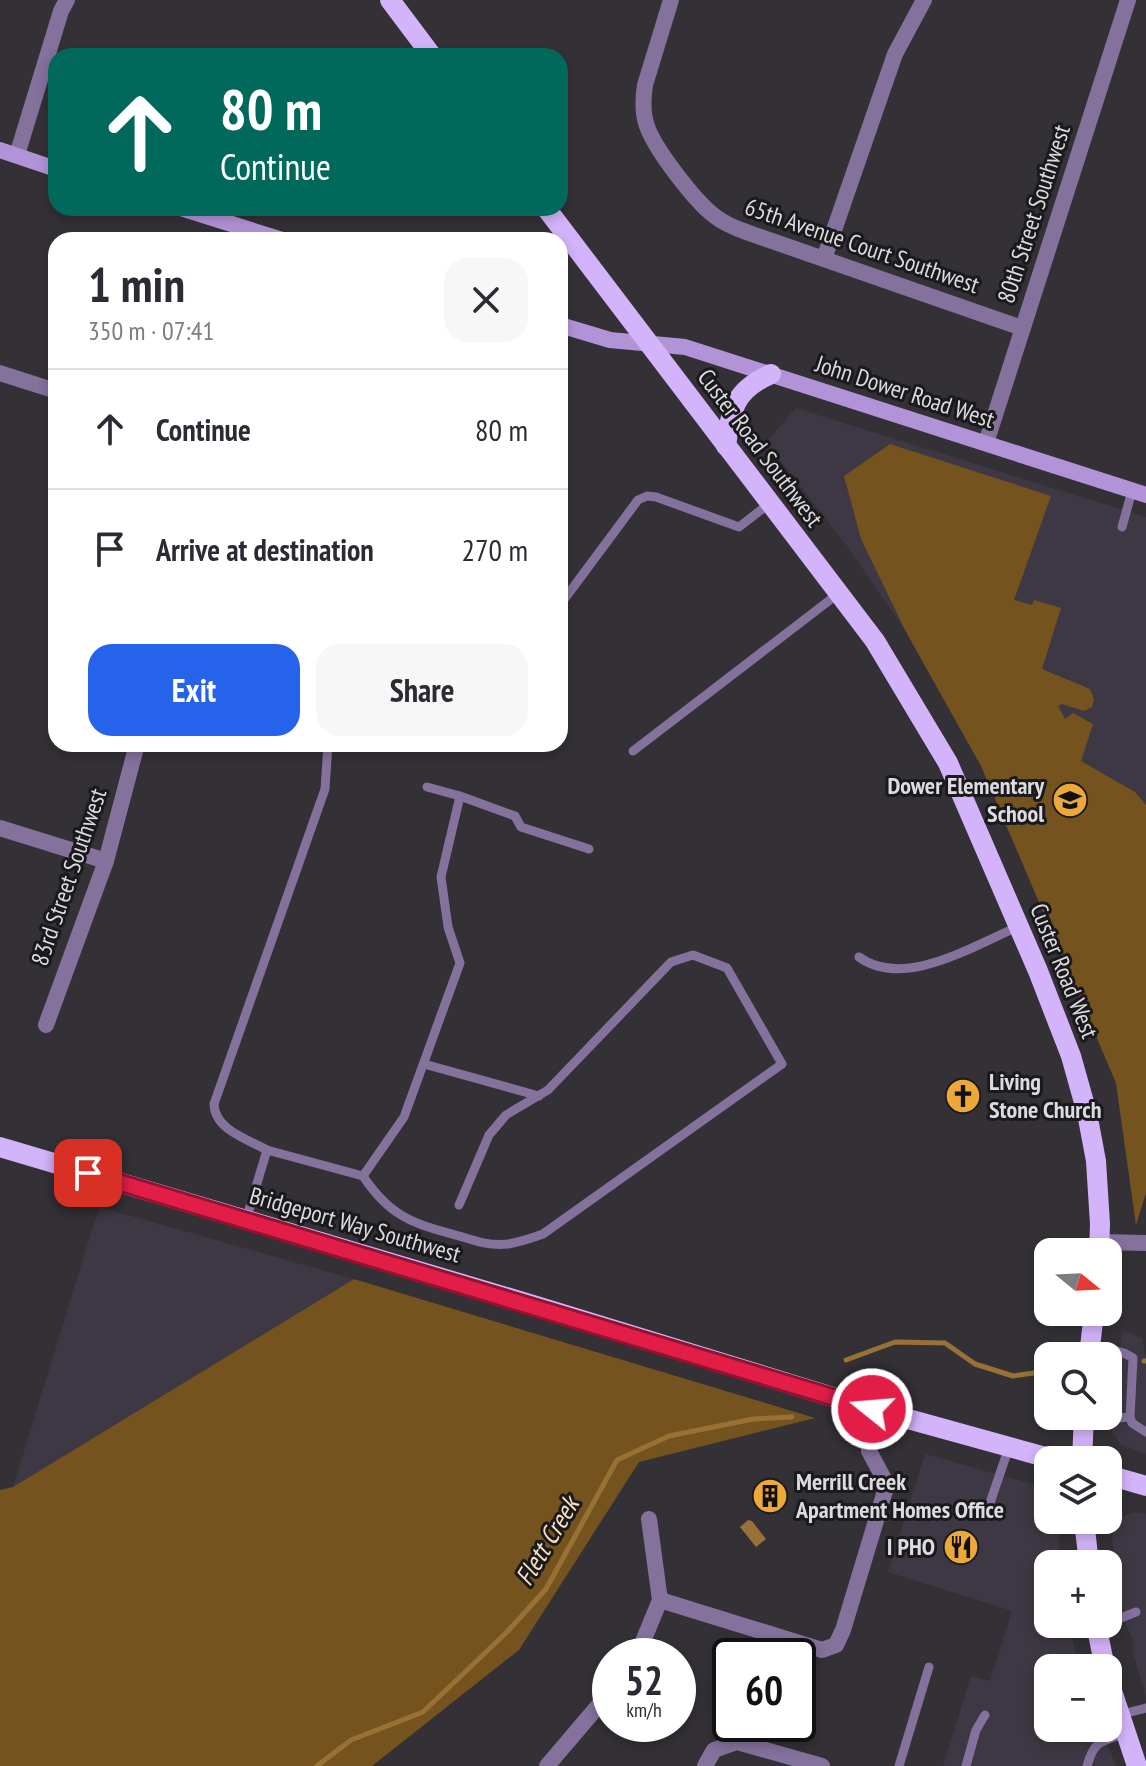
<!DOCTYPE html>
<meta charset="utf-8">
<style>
:root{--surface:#fff;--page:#f7f7f7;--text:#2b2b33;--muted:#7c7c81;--line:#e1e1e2;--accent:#2563eb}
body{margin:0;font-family:"PT Sans Narrow",sans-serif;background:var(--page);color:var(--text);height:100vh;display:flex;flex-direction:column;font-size:30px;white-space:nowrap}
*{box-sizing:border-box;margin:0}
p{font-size:26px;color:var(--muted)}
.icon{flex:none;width:44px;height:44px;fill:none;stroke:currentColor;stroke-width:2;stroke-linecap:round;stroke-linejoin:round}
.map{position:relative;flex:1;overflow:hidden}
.sheet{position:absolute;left:48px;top:232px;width:520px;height:520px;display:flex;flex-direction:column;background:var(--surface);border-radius:24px;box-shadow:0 4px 12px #0003}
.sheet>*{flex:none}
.guide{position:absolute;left:48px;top:48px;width:520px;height:168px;border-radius:24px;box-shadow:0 4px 12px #0003;background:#00695c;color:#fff;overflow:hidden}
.needle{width:52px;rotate:108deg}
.fabs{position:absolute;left:1034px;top:1238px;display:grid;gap:16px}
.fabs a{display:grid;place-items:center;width:88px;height:88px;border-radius:16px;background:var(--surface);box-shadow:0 4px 12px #0003;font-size:40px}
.speed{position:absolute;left:592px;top:1638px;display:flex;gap:16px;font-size:40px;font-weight:700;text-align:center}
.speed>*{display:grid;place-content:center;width:104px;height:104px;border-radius:50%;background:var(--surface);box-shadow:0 4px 12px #0003;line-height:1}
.speed small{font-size:20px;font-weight:400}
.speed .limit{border:4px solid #111;border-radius:12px;background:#fff;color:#111}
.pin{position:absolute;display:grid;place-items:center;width:68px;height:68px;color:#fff;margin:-34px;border-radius:16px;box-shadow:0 4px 12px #0006}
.me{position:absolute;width:88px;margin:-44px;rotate:287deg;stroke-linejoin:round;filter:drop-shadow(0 0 6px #0008)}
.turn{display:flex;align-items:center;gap:28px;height:168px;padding:0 40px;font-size:36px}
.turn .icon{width:104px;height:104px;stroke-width:2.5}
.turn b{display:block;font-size:56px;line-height:68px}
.round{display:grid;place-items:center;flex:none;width:84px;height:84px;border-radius:24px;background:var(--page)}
.overview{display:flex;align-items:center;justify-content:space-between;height:136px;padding:0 40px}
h1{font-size:48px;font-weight:700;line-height:60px}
.cta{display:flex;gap:16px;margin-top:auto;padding:16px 40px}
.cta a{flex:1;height:92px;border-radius:24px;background:var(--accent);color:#fff;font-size:32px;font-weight:700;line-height:92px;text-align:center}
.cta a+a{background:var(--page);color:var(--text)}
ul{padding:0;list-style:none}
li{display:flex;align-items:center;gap:24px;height:120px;padding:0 40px;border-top:2px solid var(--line)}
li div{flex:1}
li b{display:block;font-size:30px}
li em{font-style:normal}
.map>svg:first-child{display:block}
.built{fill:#3d3843}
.green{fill:#74531e}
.water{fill:#987136}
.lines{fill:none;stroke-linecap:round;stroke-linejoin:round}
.stream{stroke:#987136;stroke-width:5}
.lane{stroke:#84719c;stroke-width:9}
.street{stroke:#84719c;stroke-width:16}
.secondary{stroke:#b393d8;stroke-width:16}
.primary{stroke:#d3b3f9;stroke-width:20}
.route-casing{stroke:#92132f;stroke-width:20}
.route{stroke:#e11d48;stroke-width:14}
.labels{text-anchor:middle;stroke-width:6;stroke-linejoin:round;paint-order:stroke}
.street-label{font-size:24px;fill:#dddbdf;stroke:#1a191c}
.poi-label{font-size:24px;font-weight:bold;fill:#dddbdf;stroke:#1a191c;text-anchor:end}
.water-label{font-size:26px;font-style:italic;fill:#f7e0c0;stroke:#1a191c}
</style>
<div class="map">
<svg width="1146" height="1766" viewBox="0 0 1146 1766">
<rect width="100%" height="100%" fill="#333036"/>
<!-- built -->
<g class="built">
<path d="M796 408 1146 517V1193L1136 1225 1116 1083 981 766 906 632 847 546 766 442Z"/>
<path d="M99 1207 354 1279 13 1487Z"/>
<path d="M1122 1330 1142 1338 1146 1357V1454L1121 1445 1112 1432Z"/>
<path d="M925 1454 1040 1486 1048 1492V1520H1057L1061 1564H1048V1624H1069L1079 1668H1048V1728H1101L1116 1766H943L971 1676 990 1681 1012 1611 888 1572Z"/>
<path d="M1133 1512 1146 1514V1697L1132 1650 1133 1639 1124 1621 1112 1538 1118 1519Z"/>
</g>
<!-- green -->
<g class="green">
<path d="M890 444 1051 496 1014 600 1032 605 1034 600 1061 608 1042 669 1090 689 1094 699 1092 707 1084 711 1062 704 1058 706 1065 719 1073 713 1093 724 1081 761 1135 792 1146 805V1193L1136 1225 1116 1083 981 766 906 632 861 539 844 476Z"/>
<path d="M354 1279 815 1418 639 1462 519 1650 372 1766H0V1490L13 1487Z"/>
</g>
<!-- water -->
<path class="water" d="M748 1520 752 1521 766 1539 756 1547 740 1527Z"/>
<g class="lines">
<!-- stream -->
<g class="stream">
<path d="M846 1360 895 1342 945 1343 975 1364 1013 1376 1048 1371"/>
<path d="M1144 1361H1146"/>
<path d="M317 1766 351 1740 423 1712 507 1632 546 1589 617 1460 669 1436 753 1419 792 1417"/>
</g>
<!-- lane -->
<g class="lane">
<path d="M1122 527 1132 491"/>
<path d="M560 605 638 500 647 496 656 497 739 527 770 503"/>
<path d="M633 751 839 593"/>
<path d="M427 787 460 796"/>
<path d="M859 957C904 990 974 945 1018 927"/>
<path d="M424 1064 539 1096"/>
<path d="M267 1150 363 1176C390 1217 414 1224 459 1236 475 1241 490 1246 508 1244 519 1242 532 1238 543 1234L782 1064 727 968 693 955 671 962 548 1090 506 1115 489 1135 459 1205"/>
<path d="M363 1176 404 1117 460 963 448 927 441 877 460 796 515 816 521 827 589 849"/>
<path d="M246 1220 267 1150C247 1139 215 1130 214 1104L325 789 328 744"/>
<path d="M1090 1344 1124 1353 1133 1358 1130 1417 1132 1423 1146 1432"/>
<path d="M1084 1421 1130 1417"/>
<path d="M990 1503 1009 1447"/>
<path d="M1108 1623 1136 1612"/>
<path d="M1118 1715 1146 1708"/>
<path d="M899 1766 929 1667"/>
<path d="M966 1766 976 1730 985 1715"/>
<path d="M1087 1766C1094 1741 1101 1741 1124 1734"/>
</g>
<!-- street -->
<g class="street">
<path d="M671 0 645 85C643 98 642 110 646 123 652 146 696 203 716 217 726 225 738 229 749 233L1022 328"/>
<path d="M17 155 61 11 67 0"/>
<path d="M824 259 895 54 924 0"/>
<path d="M0 373 56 391"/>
<path d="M986 443 1128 0"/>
<path d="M0 828 106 861"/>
<path d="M46 1025 106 861 137 744"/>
<path d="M1100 1242 1146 1243"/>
<path d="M660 1600 822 1650 836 1645 843 1630 885 1491 884 1479 869 1451 872 1409"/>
<path d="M637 1656 660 1600 649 1519"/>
<path d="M547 1766 610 1692"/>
<path d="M705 1766 714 1750 737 1742 822 1766"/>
</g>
<!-- secondary -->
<g class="secondary">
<path d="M0 150 56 169"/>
<path d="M181 208 282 240"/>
<path d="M560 325 610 340 685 347 1146 495"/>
</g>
<!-- primary -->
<g class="primary">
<path d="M390 0 432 56"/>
<path d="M546 208 875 641 948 763 1038 971 1071 1056 1087 1113 1096 1161 1100 1224 1099 1252"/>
<path d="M726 446C731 408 735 390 771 374"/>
<path d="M0 1147 540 1307 872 1409 1056 1460"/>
<path d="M1089 1356 1094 1312"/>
<path d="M1082 1460 1084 1416"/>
<path d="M1108 1475 1146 1486"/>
<path d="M1084 1520 1089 1564"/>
<path d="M1096 1624 1105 1668"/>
<path d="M1108 1679 1137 1766"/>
</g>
</g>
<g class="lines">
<defs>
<path id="route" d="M88 1173 872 1409"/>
</defs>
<!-- route casing -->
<use href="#route" class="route-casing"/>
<!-- route -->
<use href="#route" class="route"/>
</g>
<!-- icons -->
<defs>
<symbol id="school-disc" viewBox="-11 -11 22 22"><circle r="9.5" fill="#eca93a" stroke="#1a191c"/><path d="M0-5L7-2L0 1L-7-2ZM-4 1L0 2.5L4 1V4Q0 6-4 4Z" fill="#111"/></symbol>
<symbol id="church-disc" viewBox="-11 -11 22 22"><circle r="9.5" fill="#eca93a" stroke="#1a191c"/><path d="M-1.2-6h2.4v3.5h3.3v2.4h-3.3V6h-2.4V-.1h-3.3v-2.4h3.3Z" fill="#111"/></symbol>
<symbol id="building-disc" viewBox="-11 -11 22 22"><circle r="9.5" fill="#eca93a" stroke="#1a191c"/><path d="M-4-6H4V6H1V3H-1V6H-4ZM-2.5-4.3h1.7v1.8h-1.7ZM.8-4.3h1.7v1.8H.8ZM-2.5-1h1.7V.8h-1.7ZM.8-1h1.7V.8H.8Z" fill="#111"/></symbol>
<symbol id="restaurant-disc" viewBox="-11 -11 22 22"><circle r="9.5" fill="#eca93a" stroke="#1a191c"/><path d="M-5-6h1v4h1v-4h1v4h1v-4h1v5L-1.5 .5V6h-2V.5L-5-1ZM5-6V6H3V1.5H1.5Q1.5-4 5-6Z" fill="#111"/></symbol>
</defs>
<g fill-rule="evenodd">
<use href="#school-disc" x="1050" y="780" width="40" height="40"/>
<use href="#church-disc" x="943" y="1076" width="40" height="40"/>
<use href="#building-disc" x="750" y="1476" width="40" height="40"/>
<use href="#restaurant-disc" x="941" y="1527" width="40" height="40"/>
</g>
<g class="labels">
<!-- street labels -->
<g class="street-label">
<text transform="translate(1034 214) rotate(-72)" y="8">80th Street Southwest</text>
<text transform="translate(862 246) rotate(19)" y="8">65th Avenue Court Southwest</text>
<text transform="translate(905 392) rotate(18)" y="8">John Dower Road West</text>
<text transform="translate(760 448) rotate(53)" y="8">Custer Road Southwest</text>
<text transform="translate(69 877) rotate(-71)" y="8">83rd Street Southwest</text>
<text transform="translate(1064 971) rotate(68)" y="8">Custer Road West</text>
<text transform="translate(355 1225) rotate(16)" y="8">Bridgeport Way Southwest</text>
</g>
<!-- poi labels -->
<g class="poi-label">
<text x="1044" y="794">Dower Elementary<tspan x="1044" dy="28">School</tspan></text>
<text x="989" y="1090" text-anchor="start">Living<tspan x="989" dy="28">Stone Church</tspan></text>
<text x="796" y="1490" text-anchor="start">Merrill Creek<tspan x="796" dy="28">Apartment Homes Office</tspan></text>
<text x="935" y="1555">I PHO</text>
</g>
<!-- water labels -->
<g class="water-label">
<text transform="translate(547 1541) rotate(-59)" y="9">Flett Creek</text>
</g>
</g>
</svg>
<div class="fabs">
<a><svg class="needle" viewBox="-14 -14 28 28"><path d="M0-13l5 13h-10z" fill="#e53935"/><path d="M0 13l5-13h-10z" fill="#7c7c81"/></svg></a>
<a><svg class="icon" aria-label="search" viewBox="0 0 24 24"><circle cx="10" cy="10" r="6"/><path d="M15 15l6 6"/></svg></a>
<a><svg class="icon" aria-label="layers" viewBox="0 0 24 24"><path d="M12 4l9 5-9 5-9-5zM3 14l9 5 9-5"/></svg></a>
<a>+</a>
<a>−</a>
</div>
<div class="speed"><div>52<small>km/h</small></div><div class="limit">60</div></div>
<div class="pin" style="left:88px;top:1173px;background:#d93025"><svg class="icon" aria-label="arrive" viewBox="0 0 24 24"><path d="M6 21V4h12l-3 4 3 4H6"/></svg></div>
<svg class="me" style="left:872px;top:1409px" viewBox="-20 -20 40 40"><circle r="17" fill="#e11d48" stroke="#fff" stroke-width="3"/><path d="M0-11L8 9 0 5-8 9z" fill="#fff"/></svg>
<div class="guide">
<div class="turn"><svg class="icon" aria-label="ahead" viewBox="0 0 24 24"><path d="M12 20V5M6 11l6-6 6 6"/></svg><div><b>80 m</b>Continue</div></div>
</div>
<section class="sheet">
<div class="overview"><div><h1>1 min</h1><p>350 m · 07:41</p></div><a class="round"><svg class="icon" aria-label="close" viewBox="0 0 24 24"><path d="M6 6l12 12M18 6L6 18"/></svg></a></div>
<ul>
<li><svg class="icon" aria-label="ahead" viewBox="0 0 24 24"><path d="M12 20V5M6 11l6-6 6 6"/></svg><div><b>Continue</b></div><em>80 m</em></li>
<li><svg class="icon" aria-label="arrive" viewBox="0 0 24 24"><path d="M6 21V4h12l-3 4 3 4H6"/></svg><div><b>Arrive at destination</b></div><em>270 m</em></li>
</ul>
<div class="cta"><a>Exit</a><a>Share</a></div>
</section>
</div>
